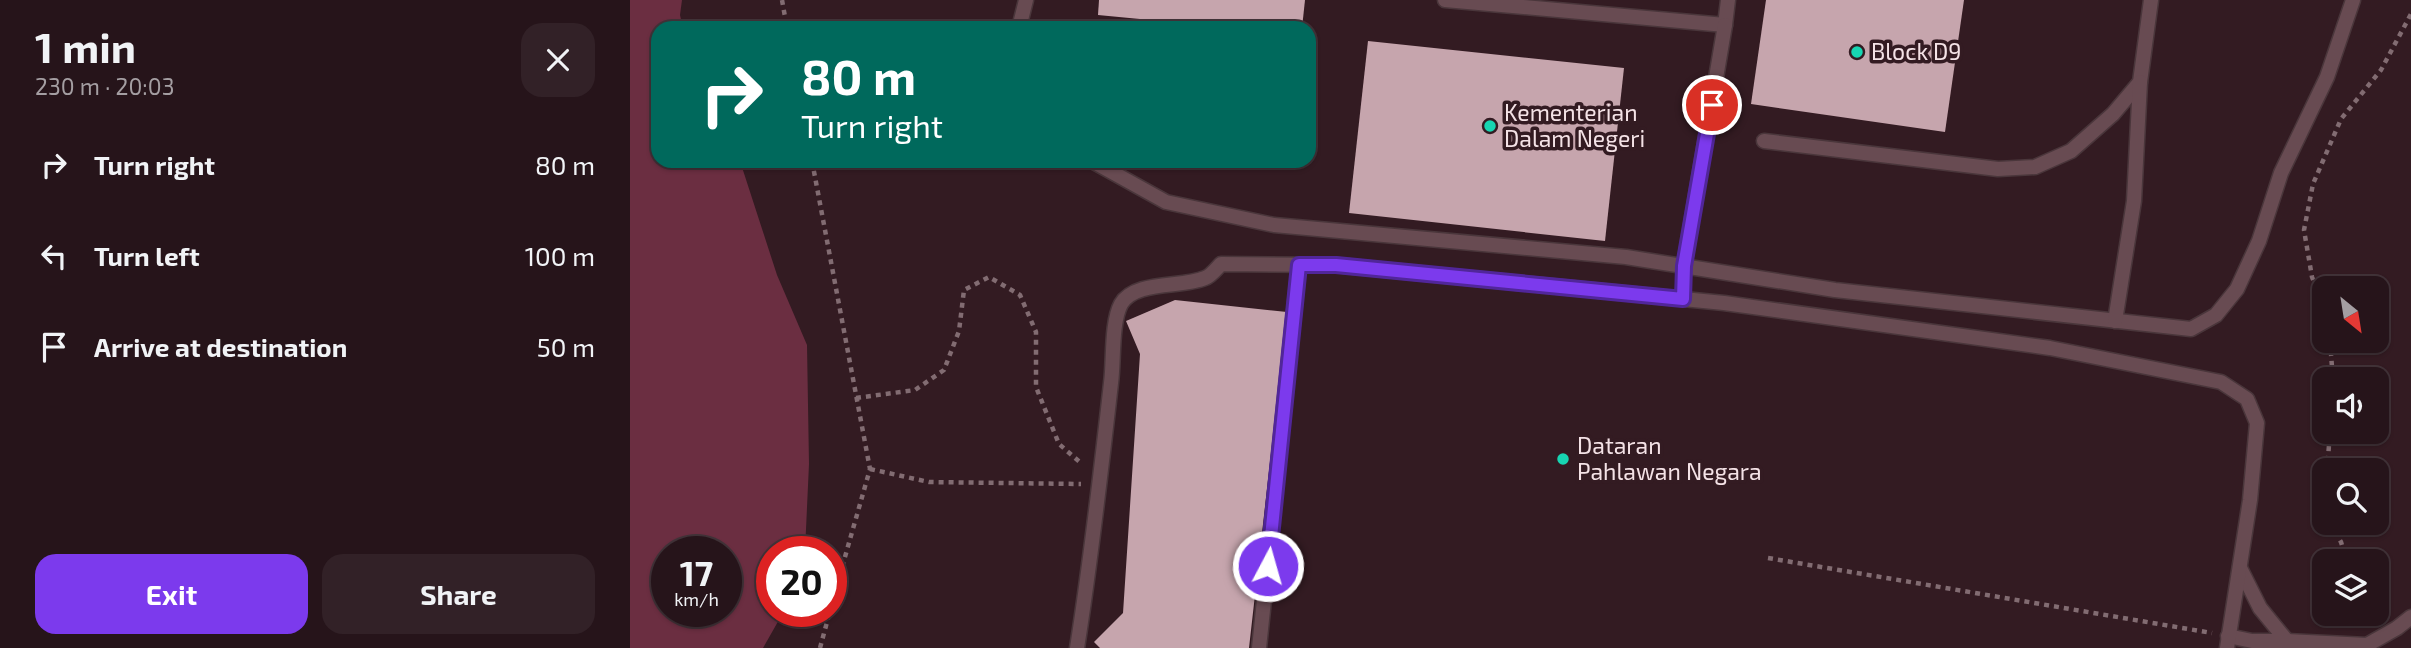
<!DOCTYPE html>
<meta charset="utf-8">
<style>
:root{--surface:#26141a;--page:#322127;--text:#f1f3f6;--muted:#a49ea2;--line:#423339;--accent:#7c3aed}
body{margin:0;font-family:"Exo 2",sans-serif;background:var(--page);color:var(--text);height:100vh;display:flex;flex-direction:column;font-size:26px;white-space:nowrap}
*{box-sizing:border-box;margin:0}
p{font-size:23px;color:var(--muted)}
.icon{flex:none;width:38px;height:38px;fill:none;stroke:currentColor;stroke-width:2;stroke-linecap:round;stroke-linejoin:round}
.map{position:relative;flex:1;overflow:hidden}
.drawer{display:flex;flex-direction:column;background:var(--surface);width:630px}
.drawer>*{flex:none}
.top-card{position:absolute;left:21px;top:21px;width:665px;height:147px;border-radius:21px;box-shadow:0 2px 5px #0004,0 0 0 2px var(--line);background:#00695c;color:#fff;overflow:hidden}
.needle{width:46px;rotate:150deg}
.tools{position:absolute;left:1682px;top:276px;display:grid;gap:14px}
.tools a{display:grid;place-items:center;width:77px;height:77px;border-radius:14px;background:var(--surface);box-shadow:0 2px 5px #0004,0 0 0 2px var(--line);font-size:35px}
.speed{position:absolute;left:21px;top:536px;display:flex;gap:14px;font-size:35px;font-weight:700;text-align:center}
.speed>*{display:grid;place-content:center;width:91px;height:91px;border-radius:50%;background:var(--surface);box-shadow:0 2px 5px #0004,0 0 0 2px var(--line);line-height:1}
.speed small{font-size:18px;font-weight:400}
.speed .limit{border:10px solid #d22;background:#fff;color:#111}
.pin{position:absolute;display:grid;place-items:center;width:60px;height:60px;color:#fff;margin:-30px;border:4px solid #fff;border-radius:50%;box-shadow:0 2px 7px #0007}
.me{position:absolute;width:77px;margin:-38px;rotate:6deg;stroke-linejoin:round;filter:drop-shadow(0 0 5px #0008)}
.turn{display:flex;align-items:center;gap:24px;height:147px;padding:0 35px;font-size:32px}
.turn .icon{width:91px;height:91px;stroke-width:2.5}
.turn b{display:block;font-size:49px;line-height:60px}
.round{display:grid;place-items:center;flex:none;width:74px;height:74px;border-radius:21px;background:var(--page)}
.headline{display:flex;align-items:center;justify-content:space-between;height:119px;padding:0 35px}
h1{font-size:42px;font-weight:700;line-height:52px}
.button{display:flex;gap:14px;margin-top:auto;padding:14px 35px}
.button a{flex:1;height:80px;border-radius:21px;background:var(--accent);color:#fff;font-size:28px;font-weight:700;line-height:80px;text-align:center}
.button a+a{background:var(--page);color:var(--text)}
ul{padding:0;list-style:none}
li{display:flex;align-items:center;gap:21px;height:91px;padding:0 35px}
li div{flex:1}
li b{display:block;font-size:26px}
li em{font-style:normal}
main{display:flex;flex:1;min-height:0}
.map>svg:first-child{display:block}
.green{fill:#6b2e41;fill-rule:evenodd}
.building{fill:#c6a5ad}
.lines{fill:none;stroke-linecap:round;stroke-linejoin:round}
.lane-casing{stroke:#4a363b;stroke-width:17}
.path{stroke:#826c72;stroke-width:4.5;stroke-dasharray:5 5;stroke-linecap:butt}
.lane{stroke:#684b52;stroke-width:14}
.route-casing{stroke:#51269a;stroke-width:18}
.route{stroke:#7c3aed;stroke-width:12}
.poi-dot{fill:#17d5b2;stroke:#331b22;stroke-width:2.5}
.labels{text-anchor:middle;stroke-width:7;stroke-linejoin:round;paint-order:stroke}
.poi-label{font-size:23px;fill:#f4e2e6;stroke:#331b22;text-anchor:start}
</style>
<main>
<section class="drawer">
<div class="headline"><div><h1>1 min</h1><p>230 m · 20:03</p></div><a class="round"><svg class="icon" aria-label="close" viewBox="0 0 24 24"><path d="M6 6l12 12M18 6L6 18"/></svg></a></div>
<ul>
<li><svg class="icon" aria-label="right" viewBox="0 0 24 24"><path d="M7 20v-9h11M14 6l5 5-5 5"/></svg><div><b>Turn right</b></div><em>80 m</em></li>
<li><svg class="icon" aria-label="left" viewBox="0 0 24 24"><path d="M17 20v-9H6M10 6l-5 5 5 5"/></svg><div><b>Turn left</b></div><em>100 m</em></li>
<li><svg class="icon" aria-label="arrive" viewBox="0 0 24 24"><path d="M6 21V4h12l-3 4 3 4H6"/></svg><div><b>Arrive at destination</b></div><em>50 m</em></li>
</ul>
<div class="button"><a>Exit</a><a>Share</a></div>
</section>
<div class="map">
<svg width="1781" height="648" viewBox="0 0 1781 648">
<rect width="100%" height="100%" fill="#331b22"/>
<!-- green -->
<path class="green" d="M0 0H52L50 15 53 28H28V161H110L147 275 177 345 179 464 175 551H142V611H154L133 648H0ZM37 551H96V611H37Z"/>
<!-- building -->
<g class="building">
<path d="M469 0H675L672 28H604L468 15Z"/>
<path d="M1136 0H1334L1315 132 1121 104Z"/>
<path d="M738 41 994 68 975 241 719 213Z"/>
<path d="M545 300 657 312 619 648H470L464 642 493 613 510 354 496 321Z"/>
</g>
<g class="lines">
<defs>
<g id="lane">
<path d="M815 0 1095 25 1098 0"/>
<path d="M389 28 396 0"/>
<path d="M1134 141 1368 169 1405 167 1441 151 1483 114 1510 82 1521 0"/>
<path d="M462 161 536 202 644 225 996 257 1205 290 1561 329 1586 315 1607 289 1629 241 1651 173 1697 77 1723 0"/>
<path d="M1053 299 1054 266 1095 25"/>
<path d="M1485 321 1504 201 1510 82"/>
<path d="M1610 568 1630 608 1657 641 1653 643"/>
<path d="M1598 636 1622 641H1657L1737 645 1767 628 1781 617"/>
<path d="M447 648C461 560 471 472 481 383 484 361 481 323 491 304 505 280 552 288 575 278 581 276 586 269 591 264L706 265 1094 303 1420 348 1591 382 1617 399 1627 423 1620 500 1597 648"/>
<path d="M629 648 669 265"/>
</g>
</defs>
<!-- lane casing -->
<use href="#lane" class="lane-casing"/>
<!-- path -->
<g class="path">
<path d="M152 0 157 28"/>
<path d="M182 161 240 469 201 606"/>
<path d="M1694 308 1682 277 1674 230 1683 184 1711 119 1751 70 1781 14"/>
<path d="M1700 341 1703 380"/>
<path d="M226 398 285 390 314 370 329 331 334 290 359 277 390 295 406 332V387L429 444 452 464"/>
<path d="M240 469 299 482 451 484"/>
<path d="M1697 471 1700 432"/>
<path d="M1700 523 1711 542 1717 562"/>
<path d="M1138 558 1582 633"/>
<path d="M1720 626 1721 614"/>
<path d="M190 648 200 611"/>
</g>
<!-- lane -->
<use href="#lane" class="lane"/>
</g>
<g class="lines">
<defs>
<path id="route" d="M638 566 669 265H706L1053 299 1054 266 1082 105"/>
</defs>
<!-- route casing -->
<use href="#route" class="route-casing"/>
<!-- route -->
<use href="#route" class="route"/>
</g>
<!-- markers -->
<g class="poi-dot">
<circle cx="1227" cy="52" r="7"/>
<circle cx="860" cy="126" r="7"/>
<circle cx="933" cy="459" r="7"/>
</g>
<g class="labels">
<!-- poi labels -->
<g class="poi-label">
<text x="1241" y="60">Block D9</text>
<text x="874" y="121">Kementerian<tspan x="874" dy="26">Dalam Negeri</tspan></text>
<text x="947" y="454">Dataran<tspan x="947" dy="26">Pahlawan Negara</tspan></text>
</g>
</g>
</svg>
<div class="tools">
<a><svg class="needle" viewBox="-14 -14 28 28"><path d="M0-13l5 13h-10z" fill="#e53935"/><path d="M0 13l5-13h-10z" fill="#a49ea2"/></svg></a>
<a><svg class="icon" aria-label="sound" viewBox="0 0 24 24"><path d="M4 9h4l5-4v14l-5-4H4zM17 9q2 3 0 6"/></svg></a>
<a><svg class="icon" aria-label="search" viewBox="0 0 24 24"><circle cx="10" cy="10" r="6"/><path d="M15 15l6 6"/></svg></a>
<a><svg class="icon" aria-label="layers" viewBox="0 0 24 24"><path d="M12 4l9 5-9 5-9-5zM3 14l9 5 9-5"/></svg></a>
</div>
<div class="speed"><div>17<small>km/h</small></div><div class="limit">20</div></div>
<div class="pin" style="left:1082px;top:105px;background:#d93025"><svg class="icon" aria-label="arrive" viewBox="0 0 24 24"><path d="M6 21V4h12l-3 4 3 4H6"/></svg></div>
<svg class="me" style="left:638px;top:566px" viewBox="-20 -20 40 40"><circle r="17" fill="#7c3aed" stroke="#fff" stroke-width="3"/><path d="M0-11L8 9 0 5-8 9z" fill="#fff"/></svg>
<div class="top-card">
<div class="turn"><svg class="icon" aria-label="right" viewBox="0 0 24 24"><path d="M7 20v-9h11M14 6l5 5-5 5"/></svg><div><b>80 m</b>Turn right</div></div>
</div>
</div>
</main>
